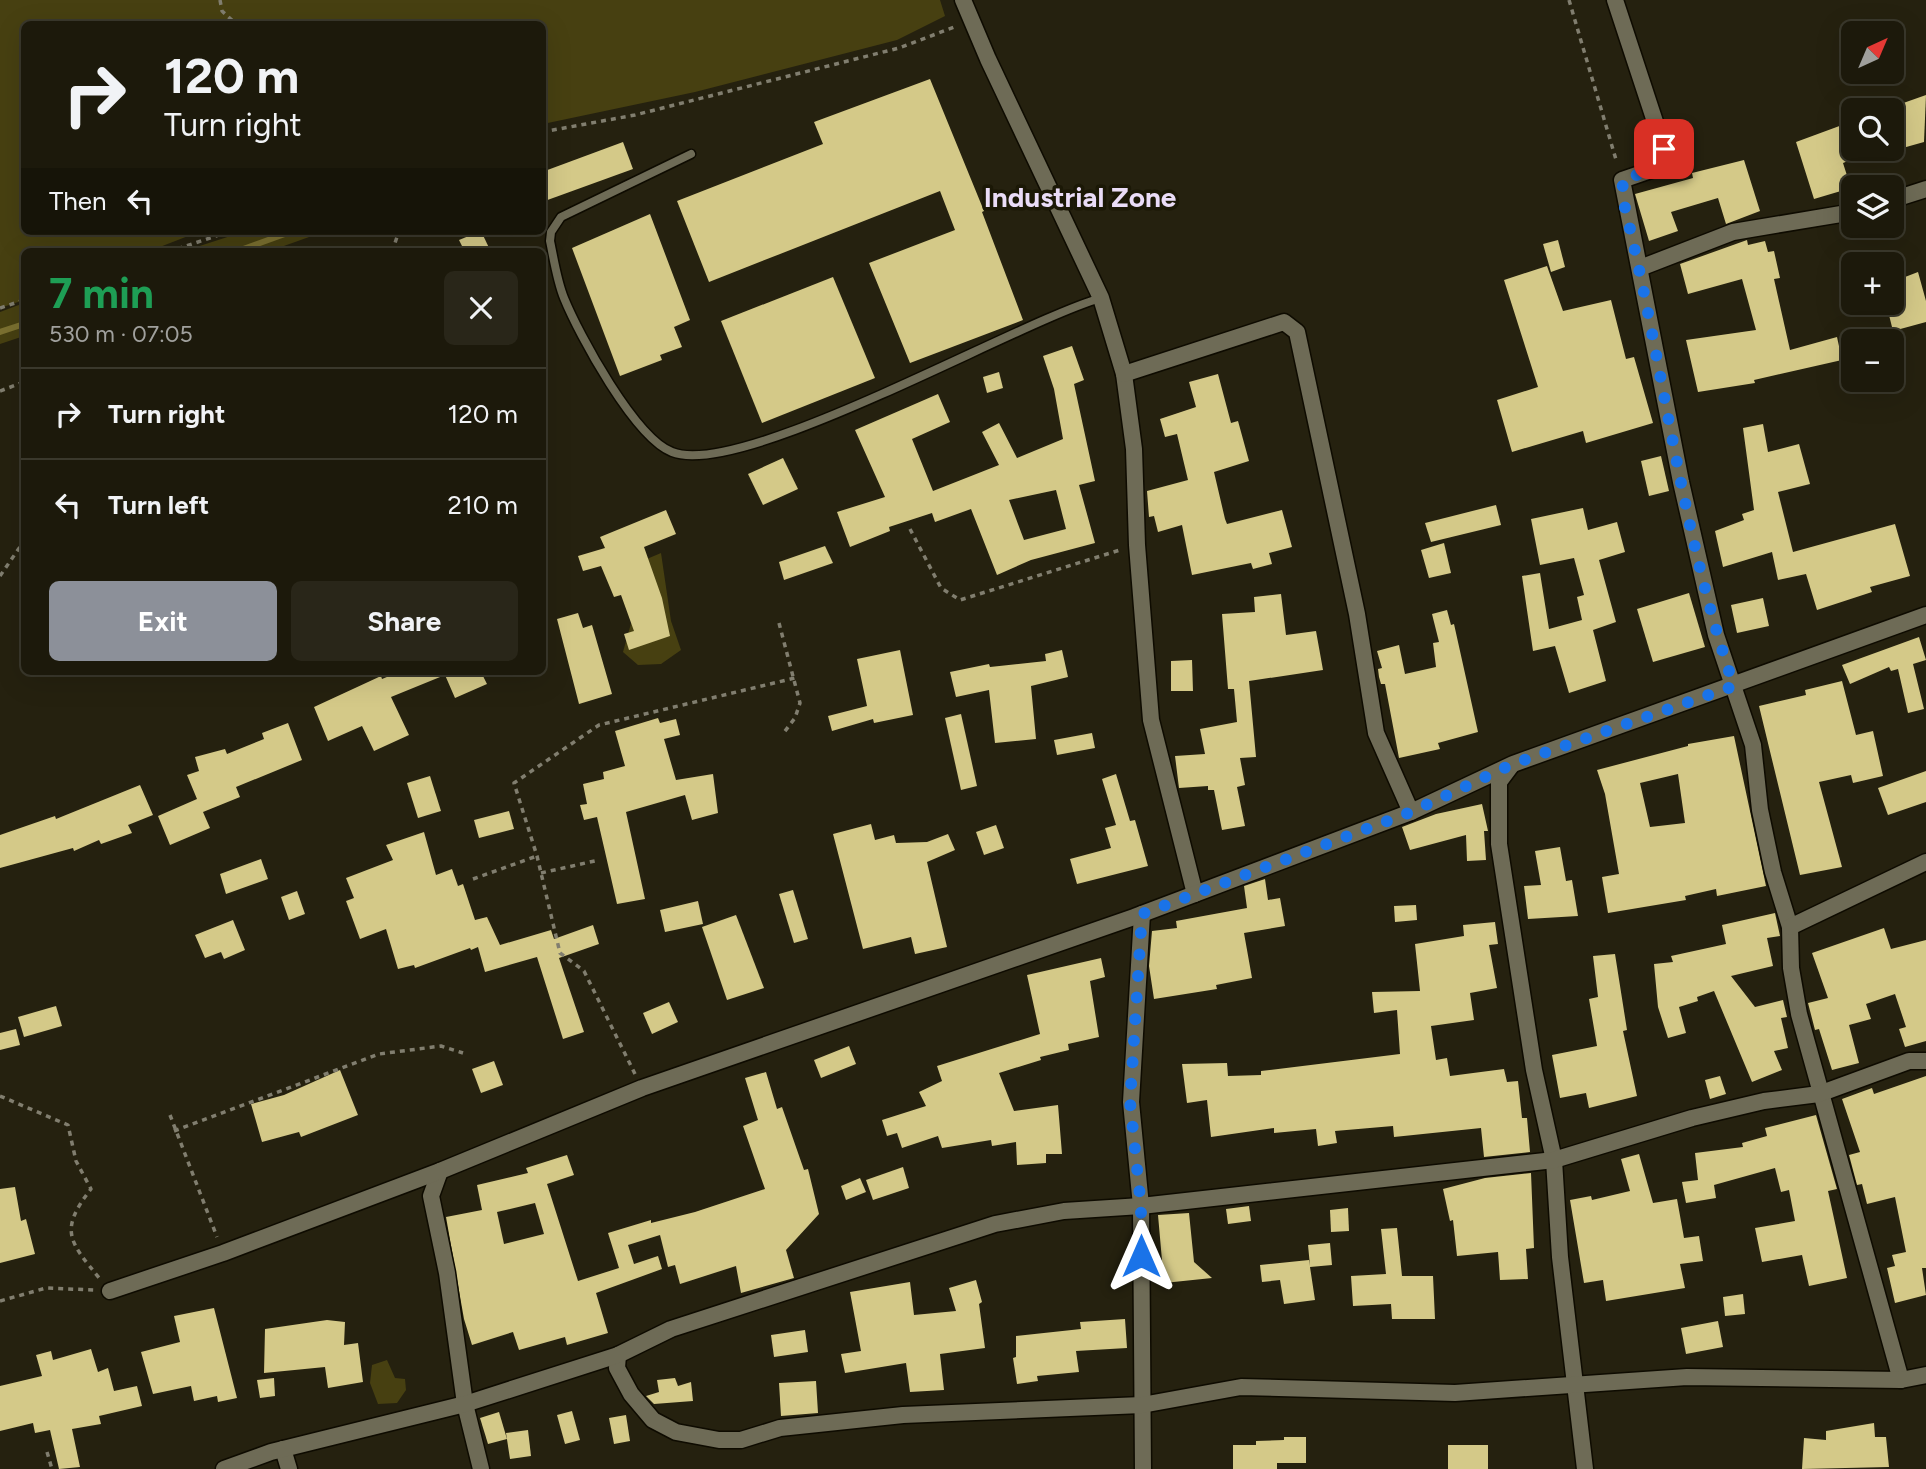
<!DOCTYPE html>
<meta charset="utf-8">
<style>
:root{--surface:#1c190b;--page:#292619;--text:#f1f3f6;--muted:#a0a09d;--line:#3a382c;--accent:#8c9099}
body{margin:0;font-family:Figtree,sans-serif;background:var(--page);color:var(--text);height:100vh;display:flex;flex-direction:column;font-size:26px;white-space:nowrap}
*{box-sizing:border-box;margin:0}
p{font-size:23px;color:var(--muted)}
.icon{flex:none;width:38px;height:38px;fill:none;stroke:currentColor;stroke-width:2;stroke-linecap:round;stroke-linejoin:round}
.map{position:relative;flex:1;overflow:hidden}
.drawer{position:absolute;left:21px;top:248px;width:525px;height:427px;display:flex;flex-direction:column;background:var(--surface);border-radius:10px;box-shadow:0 7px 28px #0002,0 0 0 2px var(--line)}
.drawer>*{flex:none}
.hud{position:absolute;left:21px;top:21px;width:525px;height:214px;border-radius:10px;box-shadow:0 7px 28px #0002,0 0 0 2px var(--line);background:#1c190b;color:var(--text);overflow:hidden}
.needle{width:46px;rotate:44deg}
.tools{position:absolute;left:1841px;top:21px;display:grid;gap:14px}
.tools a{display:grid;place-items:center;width:63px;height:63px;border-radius:10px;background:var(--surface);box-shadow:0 7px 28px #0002,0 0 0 2px var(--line);font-size:35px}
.pin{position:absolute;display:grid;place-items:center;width:60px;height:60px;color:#fff;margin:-30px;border-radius:14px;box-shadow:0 4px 10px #0006}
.me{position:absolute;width:77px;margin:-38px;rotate:0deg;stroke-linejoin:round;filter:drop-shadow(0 0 5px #0008)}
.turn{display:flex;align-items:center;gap:24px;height:147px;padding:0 28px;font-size:32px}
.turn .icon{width:91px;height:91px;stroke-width:2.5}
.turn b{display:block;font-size:49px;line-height:60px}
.then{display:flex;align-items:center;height:66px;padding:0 28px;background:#0003;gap:14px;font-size:26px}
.round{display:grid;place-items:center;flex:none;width:74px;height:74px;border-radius:10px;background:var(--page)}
.summary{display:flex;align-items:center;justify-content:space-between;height:119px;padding:0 28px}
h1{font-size:42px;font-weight:700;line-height:52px;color:#1e9e55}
.cta{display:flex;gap:14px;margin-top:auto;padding:14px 28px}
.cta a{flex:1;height:80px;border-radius:10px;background:var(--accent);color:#fff;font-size:28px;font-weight:700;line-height:80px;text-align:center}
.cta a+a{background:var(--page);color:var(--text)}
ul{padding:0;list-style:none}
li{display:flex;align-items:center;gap:21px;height:91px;padding:0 28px;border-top:2px solid var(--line)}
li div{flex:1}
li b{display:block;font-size:26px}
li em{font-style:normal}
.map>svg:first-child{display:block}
.green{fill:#474011}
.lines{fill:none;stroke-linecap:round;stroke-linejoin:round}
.stream{stroke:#7b7030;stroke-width:6}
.building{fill:#d4c988;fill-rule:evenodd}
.lane-casing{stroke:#0e0b00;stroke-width:11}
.street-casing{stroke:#0e0b00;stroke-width:19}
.path{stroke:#817e6f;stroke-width:3.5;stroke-dasharray:5 5;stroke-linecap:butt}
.lane{stroke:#6e6b56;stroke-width:8}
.street{stroke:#6e6b56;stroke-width:16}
.route{stroke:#1a73e8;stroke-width:12;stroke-dasharray:0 21.6}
.labels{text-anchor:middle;stroke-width:7;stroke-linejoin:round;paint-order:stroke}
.quarter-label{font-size:28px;font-weight:bold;fill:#eadcf7;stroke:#1b1806}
</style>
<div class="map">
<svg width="1926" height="1469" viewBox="0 0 1926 1469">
<rect width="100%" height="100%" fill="#25210f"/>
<!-- green -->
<g class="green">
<path d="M0 0H940L945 16 897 40 695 92 543 124 542 24H24V231H201L147 252H24V300L0 308Z"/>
<path d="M246 231H326L267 252H181Z"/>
<path d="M24 303V336L0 344V312Z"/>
<path d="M661 553 671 621 681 650 661 664 638 665 623 652 632 620 616 572Z"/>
<path d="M387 1360 395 1378 405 1379 406 1390 397 1403 378 1404 370 1383 372 1365Z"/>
</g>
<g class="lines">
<!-- stream -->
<g class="stream">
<path d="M235 252 293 231"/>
<path d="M0 332 24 324"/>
</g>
</g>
<!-- building -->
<g class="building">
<path d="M930 79 984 211 982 212 1023 320 910 363 869 263 955 230 940 191 709 282 677 201 823 144 814 122Z"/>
<path d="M1926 95 1924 142 1892 151V107Z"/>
<path d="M1853 121V159L1843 163 1851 188 1814 199 1796 142Z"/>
<path d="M623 142 633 169 542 202V172Z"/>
<path d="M1744 160 1760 211 1726 224 1718 198 1671 212 1678 231 1649 241 1635 194 1693 178 1692 173Z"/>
<path d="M650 214 690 320 674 327 682 347 660 355 662 360 620 376 572 248Z"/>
<path d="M481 231 491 252H465L459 240Z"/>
<path d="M1558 240 1565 267 1551 272 1543 244Z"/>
<path d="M1747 240 1748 245 1765 241 1768 252 1774 251 1780 278 1774 279 1790 350 1837 337 1842 360 1754 380 1755 383 1698 392 1686 340 1756 330 1742 279 1688 294 1680 264Z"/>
<path d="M1547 266 1563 311 1611 300 1626 359 1634 357 1653 423 1586 443 1583 431 1512 452 1497 400 1538 387 1504 280Z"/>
<path d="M1918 272 1926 301V322L1893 331 1886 303H1892V282Z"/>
<path d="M833 277 875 378 762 423 721 321Z"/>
<path d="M1072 346 1084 380 1074 384 1095 481 1079 485 1095 543 1031 560 997 575 971 509 935 522 932 513 889 527 890 531 850 547 837 512 885 497 855 430 938 394 950 422 912 439 933 491 999 465 982 432 999 423 1017 458 1063 439 1054 389 1043 356ZM1056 490 1066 529 1024 540 1009 500Z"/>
<path d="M999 372 1003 388 987 393 983 377Z"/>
<path d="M1218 374 1231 423 1238 421 1249 461 1214 472 1225 519 1227 524 1282 510 1292 547 1269 553 1272 564 1253 569 1251 563 1192 575 1182 525 1158 532 1154 516 1149 517 1147 491 1188 480 1177 434 1165 437 1160 419 1196 407 1189 382Z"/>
<path d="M1763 424 1768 452 1799 444 1810 484 1778 492 1793 552 1895 524 1910 576 1870 587 1872 592 1817 610 1806 574 1778 580 1772 552 1723 567 1715 531 1744 520 1742 514 1754 510 1743 428Z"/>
<path d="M1661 456 1669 491 1649 496 1641 461Z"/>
<path d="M783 458 798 489 763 505 748 474Z"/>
<path d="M1496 505 1501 525 1431 542 1425 523Z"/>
<path d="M1583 508 1588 530 1617 522 1625 552 1599 560 1616 622 1593 630 1606 681 1569 693 1555 646 1533 651 1522 576 1540 573 1549 629 1582 620 1577 597 1584 595 1574 558 1540 565 1531 519Z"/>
<path d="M666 510 676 534 644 547 662 598 670 636 629 650 624 634 634 631 621 595 614 597 601 566 583 571 578 556 605 548 600 537Z"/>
<path d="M1444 543 1451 573 1429 578 1421 550Z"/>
<path d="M825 546 833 563 784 580 779 562Z"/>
<path d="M1689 593 1705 647 1653 662 1637 609Z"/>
<path d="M1281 594 1286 635 1316 631 1323 670 1249 681 1256 757 1240 758 1245 785 1237 787 1245 826 1222 830 1214 790H1208V786L1179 788 1175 756 1205 754 1200 729 1237 722 1234 689H1228L1222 614 1255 612 1254 597Z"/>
<path d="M1763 598 1769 626 1737 633 1731 605Z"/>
<path d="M1447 610 1451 625 1454 624 1478 732 1438 743 1440 749 1399 758 1385 684H1381L1379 677 1378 669 1382 668 1377 651 1399 645 1405 674 1436 667 1433 643 1439 642 1432 614Z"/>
<path d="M578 613 583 628 592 625 612 694 579 704 557 619Z"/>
<path d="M1919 637 1926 660 1913 664 1924 709 1908 713 1898 669 1891 671 1889 667 1850 684 1842 665Z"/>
<path d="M900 650 913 715 874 723 873 719 832 731 828 716 867 706 857 659Z"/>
<path d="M1062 650 1068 677 1031 686 1036 739 995 743 989 690 956 697 950 672 989 664 990 667 1046 661 1045 654Z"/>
<path d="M1192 660 1193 691H1171V661Z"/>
<path d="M399 672H481L487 684 455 698 445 675 391 697 409 735 374 751 362 726 328 741 314 707 381 676 382 679Z"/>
<path d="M1842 681 1856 735 1873 731 1883 776 1853 783 1851 775 1819 782 1842 867 1800 875 1759 706 1806 695 1805 690Z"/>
<path d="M961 714 977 786 961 790 945 718Z"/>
<path d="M658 718 660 723 676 719 680 735 664 739 676 780 713 774 718 813 692 820 685 795 626 812 645 899 617 904 597 817 584 820 580 805 587 804 583 784 604 779 603 772 625 766 615 731Z"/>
<path d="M288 723 302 760 236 787 240 797 203 812 210 828 170 845 158 816 197 799 187 775 199 771 195 757 225 749 227 754 264 739 262 733Z"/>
<path d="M1092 733 1095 748 1057 755 1054 740Z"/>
<path d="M1734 736 1766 886 1717 896 1716 889 1685 896 1686 900 1608 913 1602 877 1619 874 1605 794 1597 770 1688 746V744ZM1678 774 1685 823 1650 827 1640 783Z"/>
<path d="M1926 771V802L1888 815 1878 788Z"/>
<path d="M1116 774 1130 821 1135 820 1148 866 1077 884 1070 859 1111 848 1105 828 1116 825 1102 779Z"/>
<path d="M430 776 441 811 418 818 407 783Z"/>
<path d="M140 785 153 815 128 825 132 833 101 844 99 840 74 851 73 848 0 868V835L55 816 56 819Z"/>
<path d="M1482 804 1488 831H1484L1486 860 1467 861 1466 835 1410 850 1402 827 1436 814Z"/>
<path d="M509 811 514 829 479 838 474 820Z"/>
<path d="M871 824 875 840 894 835 896 843 927 842 948 834 955 850 927 862 947 947 915 954 911 937 863 949 833 834Z"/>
<path d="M996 825 1004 848 984 855 976 832Z"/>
<path d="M424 832 436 875 452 869 458 886 463 884 475 920 487 917 500 945 551 930 554 939 593 925 599 944 559 958 584 1032 563 1039 537 957 485 972 478 947 471 950 470 948 415 968 414 965 398 969 386 929 360 939 346 901 354 898 346 878 393 860 386 845Z"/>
<path d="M1560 847 1566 881 1572 880 1578 916 1528 919 1524 886 1541 885 1535 851Z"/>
<path d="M261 859 268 879 226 894 220 874Z"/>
<path d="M1265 879 1268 900 1280 898 1285 926 1244 933 1252 978 1216 985 1217 989 1154 999 1149 966 1152 931 1177 928 1176 921 1247 908 1244 886Z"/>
<path d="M793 890 808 939 794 943 779 894Z"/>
<path d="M297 891 305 914 289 920 281 897Z"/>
<path d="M698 901 703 924 665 932 660 910Z"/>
<path d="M1416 905 1417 920 1395 922 1394 906Z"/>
<path d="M1775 913 1780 936 1767 938 1773 966 1731 976 1755 1007 1783 1000 1787 1017 1781 1018 1788 1048 1774 1051 1782 1070 1752 1082 1714 991 1697 997 1698 1001 1679 1007 1686 1033 1668 1038 1658 1007 1654 964 1673 962 1671 956 1726 944 1722 925Z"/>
<path d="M736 915 764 988 727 1000 702 927Z"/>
<path d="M233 920 245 950 224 959 221 952 205 958 195 935Z"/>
<path d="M1495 922 1498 944 1489 945 1497 988 1470 993 1474 1020 1431 1026 1436 1060 1447 1058 1450 1076 1504 1069 1507 1082 1518 1081 1522 1118H1527L1530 1152 1484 1157 1481 1128 1394 1137 1393 1126 1335 1131 1337 1143 1318 1146 1316 1129 1274 1133V1128L1211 1137 1207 1100 1187 1103 1182 1064 1227 1063 1228 1076 1261 1075V1071L1400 1054 1397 1010 1374 1013 1372 992 1420 991 1415 944 1464 936 1463 925Z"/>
<path d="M1884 928 1891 949 1926 940V1041L1905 1047 1899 1029 1906 1027 1895 994 1866 1004 1871 1019 1849 1025 1859 1063 1832 1070 1819 1029 1815 1030 1808 1003 1828 998 1812 953Z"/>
<path d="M1615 954 1627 1030 1623 1031 1637 1096 1589 1108 1586 1093 1560 1098 1552 1055 1597 1046 1589 999 1598 997 1593 956Z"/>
<path d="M1101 958 1105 977 1090 981 1099 1037 1068 1044 1069 1050 1040 1057 1041 1060 999 1073 1014 1111 1058 1105 1062 1154H1046V1163L1017 1165 1016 1142 992 1146 991 1140 942 1148 938 1136 902 1148 897 1133 887 1136 882 1120 926 1106 919 1092 942 1081 937 1066 1040 1034 1027 975Z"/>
<path d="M669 1002 678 1022 652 1034 643 1013Z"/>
<path d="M56 1006 62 1026 24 1037 18 1017Z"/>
<path d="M16 1029 20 1045 0 1050V1033Z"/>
<path d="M849 1046 856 1064 821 1078 814 1060Z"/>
<path d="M494 1061 503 1085 481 1093 472 1069Z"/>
<path d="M340 1070 358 1115 301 1137 299 1132 262 1142 251 1104 284 1095Z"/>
<path d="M766 1072 777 1109 782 1107 804 1170 808 1169 819 1214 786 1250 794 1278 741 1293 736 1266 680 1284 675 1265 668 1267 660 1235 628 1245 634 1264 658 1256 662 1269 596 1293 608 1333 567 1345 565 1337 519 1350 513 1332 472 1345 464 1319 446 1217 482 1210 477 1185 528 1173 526 1168 567 1155 574 1175 547 1184 578 1281 619 1268 608 1233 651 1220V1223L695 1212 765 1189 743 1126 758 1120 745 1078ZM535 1203 544 1234 504 1244 497 1212Z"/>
<path d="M1720 1076 1726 1094 1710 1099 1705 1080Z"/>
<path d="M1926 1076V1268H1922L1926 1295 1895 1303 1887 1268 1895 1266 1892 1255 1906 1252 1895 1197 1867 1204 1862 1184 1857 1185 1849 1155 1860 1152 1842 1099 1872 1088 1874 1094Z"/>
<path d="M1816 1115 1837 1189 1828 1191 1847 1278 1809 1286 1802 1255 1762 1262 1755 1228 1795 1221 1789 1190 1781 1192 1775 1168 1714 1185 1716 1198 1686 1203 1682 1182 1698 1180 1695 1153 1743 1147 1742 1143 1767 1136 1765 1128Z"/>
<path d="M1639 1154 1653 1203 1677 1199 1684 1238 1699 1236 1703 1261 1680 1264 1685 1288 1606 1301 1603 1280 1584 1283 1570 1200 1591 1196 1592 1200 1630 1191 1621 1159Z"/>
<path d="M903 1167 909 1188 873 1200 866 1180Z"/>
<path d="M1531 1173 1534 1248 1526 1249 1528 1279 1500 1280 1498 1252 1457 1256 1453 1220 1450 1221 1443 1189 1485 1178Z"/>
<path d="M860 1178 866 1192 846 1200 841 1186Z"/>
<path d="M15 1187 21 1221 26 1219 35 1254 0 1263V1189Z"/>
<path d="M1249 1206 1251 1221 1228 1224 1226 1209Z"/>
<path d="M1348 1208 1349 1231 1331 1232 1330 1210Z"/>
<path d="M1189 1213 1194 1262 1212 1278 1164 1283 1158 1215Z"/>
<path d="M1397 1228 1402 1276H1433L1435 1319H1392L1391 1304 1353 1306 1351 1276 1386 1274 1381 1229Z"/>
<path d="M1330 1243 1332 1265 1310 1267 1315 1300 1284 1304 1280 1280 1262 1282 1260 1265 1309 1260 1310 1266 1308 1245Z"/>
<path d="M976 1280 982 1302 979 1304 985 1348 940 1354 944 1390 910 1392 906 1363 845 1373 841 1354 861 1351 850 1292 910 1282 914 1315 956 1311 949 1288Z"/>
<path d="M1743 1294 1745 1314 1725 1316 1723 1297Z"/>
<path d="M214 1308 237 1398 218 1402 217 1396 194 1401 191 1386 153 1394 141 1352 180 1342 174 1316Z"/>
<path d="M1125 1319 1127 1348 1076 1351 1079 1372 1037 1376 1038 1381 1017 1384 1013 1358 1016 1357V1336L1081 1329 1080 1322Z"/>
<path d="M327 1320 345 1322 344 1345 358 1343 363 1382 328 1388 325 1367 264 1373 265 1329Z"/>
<path d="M1718 1321 1723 1347 1686 1354 1681 1328Z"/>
<path d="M805 1330 808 1352 774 1357 771 1335Z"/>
<path d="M91 1349 98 1372 108 1368 114 1391 137 1386 142 1406 99 1416 101 1424 72 1429 80 1467 59 1469 50 1430 35 1433 33 1423 0 1431V1386L42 1376 36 1355 51 1351 53 1360Z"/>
<path d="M274 1378 275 1396 260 1398 257 1380Z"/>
<path d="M675 1378 678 1386 691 1382 693 1401 654 1404 646 1396 659 1392 657 1380Z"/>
<path d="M816 1381 818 1413 781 1416 779 1383Z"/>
<path d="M572 1411 580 1440 565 1444 557 1415Z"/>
<path d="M499 1412 507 1439 488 1444 480 1418Z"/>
<path d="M626 1415 630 1441 614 1444 609 1418Z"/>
<path d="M1874 1423 1875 1437H1886L1889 1467 1802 1469 1804 1438 1826 1440V1431Z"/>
<path d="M528 1430 531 1456 510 1459 506 1433Z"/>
<path d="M1284 1437H1306V1463H1277V1469H1233V1445H1256V1441L1284 1440Z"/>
<rect x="1448" y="1445" width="40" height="24"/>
</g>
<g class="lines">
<defs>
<path id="lane" d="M691 154 561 217 551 232 550 241C554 260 557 281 564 298 579 335 635 438 672 452 741 480 1017 322 1101 298"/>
<g id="street">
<path d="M963 0 988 59 1101 298 1124 374 1134 449 1137 545 1151 720 1195 894"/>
<path d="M1615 0 1664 149 1654 169 1622 180 1681 482 1716 635 1753 745 1760 810 1773 872 1790 927 1791 968 1799 1014 1901 1380"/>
<path d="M1892 200 1926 189"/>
<path d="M1640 268 1733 232 1853 212"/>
<path d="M1124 374 1284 322 1297 332 1357 614 1376 733 1411 812"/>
<path d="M1511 766 1499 782V844L1534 1070 1554 1160 1560 1257 1585 1469"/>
<path d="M1142 914 1131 1102 1141 1206 1143 1469"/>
<path d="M1790 927 1926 862"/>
<path d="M440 1171 431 1196 447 1273 465 1404 481 1469"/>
<path d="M110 1291 223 1253 440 1171 642 1088 1134 917 1411 812 1513 764 1926 615"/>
<path d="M618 1355 617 1368 631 1394 653 1420 676 1432 719 1440H741L780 1428 903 1415 1142 1405 1241 1387 1455 1393 1687 1377 1901 1380 1926 1375"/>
<path d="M283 1449 289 1469"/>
<path d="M224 1469 271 1452 465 1404 618 1355 671 1329 995 1224 1064 1211 1141 1206 1554 1160 1692 1118 1764 1101 1819 1094 1909 1061H1926"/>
</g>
</defs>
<!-- lane casing -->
<use href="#lane" class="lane-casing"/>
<!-- street casing -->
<use href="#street" class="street-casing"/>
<!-- path -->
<g class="path">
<path d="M220 0 222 11 236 24"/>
<path d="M1569 0 1617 163"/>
<path d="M542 132 635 115 899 48 957 26"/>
<path d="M168 252 231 231"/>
<path d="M392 252 399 231"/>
<path d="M0 308 24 300"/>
<path d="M0 391 24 382"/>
<path d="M910 529 941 588 960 600 1120 550"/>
<path d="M0 576 24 541"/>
<path d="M779 623 800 703 795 718 782 735"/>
<path d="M541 873 599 860"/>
<path d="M473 879 537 856"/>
<path d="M635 1074 584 971 560 953 537 856 514 783 599 725 795 678"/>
<path d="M0 1096 68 1125 76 1161 91 1189C58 1231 70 1242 100 1279"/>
<path d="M170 1115 217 1237"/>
<path d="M174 1131 379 1054 441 1046 463 1053"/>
<path d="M0 1301 46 1288 94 1290"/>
<path d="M47 1452 52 1469"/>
</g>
<!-- lane -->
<use href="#lane" class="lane"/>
<!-- street -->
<use href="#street" class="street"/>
</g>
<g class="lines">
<!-- route -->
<path class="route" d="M1141 1256V1206L1130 1102 1142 914 1411 812 1513 764 1734 686C1681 532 1664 367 1625 208L1622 180 1654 169 1664 149"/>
</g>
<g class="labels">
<!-- quarter labels -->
<g class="quarter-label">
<text x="1080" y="207">Industrial Zone</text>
</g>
</g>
</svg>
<div class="tools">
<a><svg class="needle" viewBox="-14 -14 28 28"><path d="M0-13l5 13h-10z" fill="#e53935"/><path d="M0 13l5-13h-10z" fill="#a0a09d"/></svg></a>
<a><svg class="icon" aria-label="search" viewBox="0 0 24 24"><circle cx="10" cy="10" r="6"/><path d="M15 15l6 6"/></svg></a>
<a><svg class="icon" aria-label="layers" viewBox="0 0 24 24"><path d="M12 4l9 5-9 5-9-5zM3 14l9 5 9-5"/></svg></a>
<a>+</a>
<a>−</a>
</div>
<div class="pin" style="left:1664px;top:149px;background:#d93025"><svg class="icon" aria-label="arrive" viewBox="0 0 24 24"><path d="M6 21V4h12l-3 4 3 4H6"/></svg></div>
<svg class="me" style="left:1141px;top:1256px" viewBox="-20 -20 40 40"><path d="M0-17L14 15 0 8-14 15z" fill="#1a73e8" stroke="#fff" stroke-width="4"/></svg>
<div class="hud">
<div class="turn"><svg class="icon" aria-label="right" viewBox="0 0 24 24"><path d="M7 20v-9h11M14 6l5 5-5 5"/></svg><div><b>120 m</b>Turn right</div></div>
<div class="then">Then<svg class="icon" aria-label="left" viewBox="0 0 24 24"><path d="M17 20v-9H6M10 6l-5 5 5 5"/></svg></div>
</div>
<section class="drawer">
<div class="summary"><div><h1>7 min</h1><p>530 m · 07:05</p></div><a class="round"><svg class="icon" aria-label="close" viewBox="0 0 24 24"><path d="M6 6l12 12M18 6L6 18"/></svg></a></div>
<ul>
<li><svg class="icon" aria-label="right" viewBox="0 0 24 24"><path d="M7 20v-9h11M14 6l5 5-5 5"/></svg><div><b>Turn right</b></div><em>120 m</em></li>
<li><svg class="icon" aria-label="left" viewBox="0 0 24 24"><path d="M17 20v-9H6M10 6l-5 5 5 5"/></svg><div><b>Turn left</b></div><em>210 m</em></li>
</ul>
<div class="cta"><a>Exit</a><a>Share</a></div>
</section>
</div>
